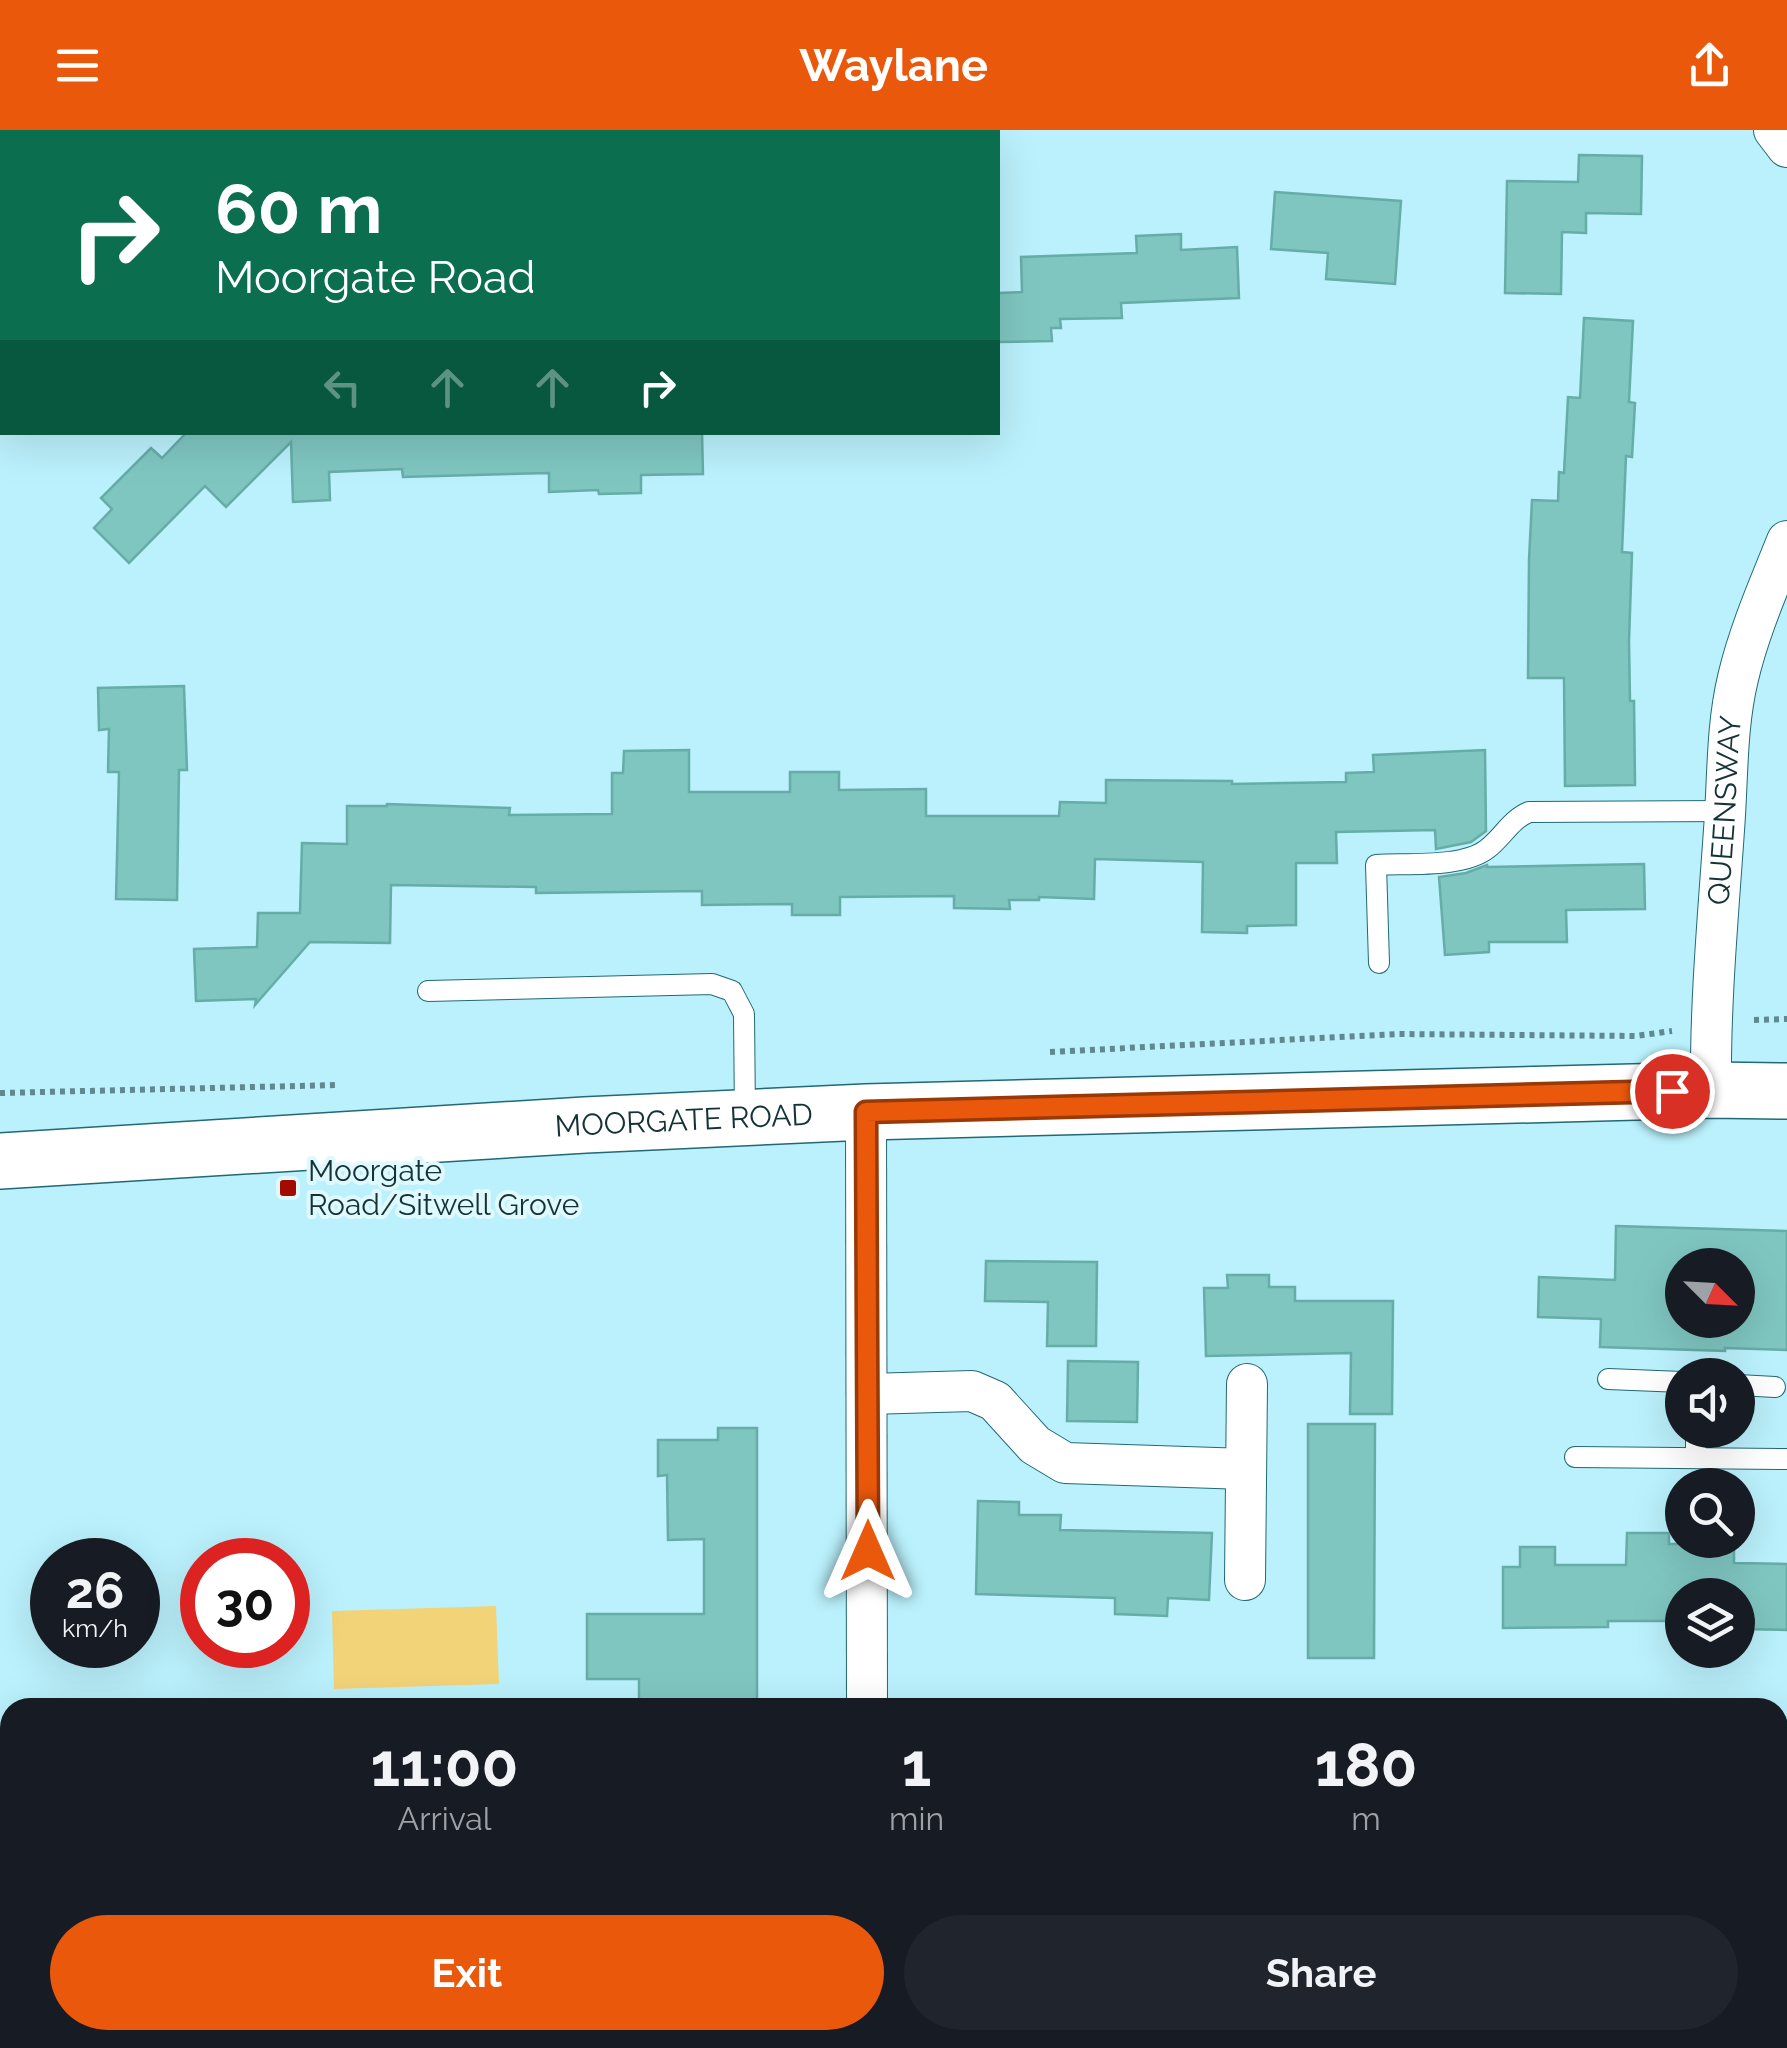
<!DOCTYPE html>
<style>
:root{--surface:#171b24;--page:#20242c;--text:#f1f3f6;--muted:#9ea1a6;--accent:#ea580c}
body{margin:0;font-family:Raleway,sans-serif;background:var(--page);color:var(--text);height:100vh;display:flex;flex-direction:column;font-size:38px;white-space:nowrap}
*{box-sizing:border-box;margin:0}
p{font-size:32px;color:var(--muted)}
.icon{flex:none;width:55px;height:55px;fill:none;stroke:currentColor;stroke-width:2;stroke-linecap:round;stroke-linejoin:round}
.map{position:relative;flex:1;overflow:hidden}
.panel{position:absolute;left:0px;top:1568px;width:1788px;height:352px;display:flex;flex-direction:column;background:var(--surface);border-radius:30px 30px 0 0;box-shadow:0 10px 40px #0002}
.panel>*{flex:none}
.guide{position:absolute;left:0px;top:0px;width:1000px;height:305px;box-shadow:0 10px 40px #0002;background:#0b6e4f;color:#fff;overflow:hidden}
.needle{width:65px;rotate:114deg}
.buttons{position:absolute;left:1665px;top:1118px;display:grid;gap:20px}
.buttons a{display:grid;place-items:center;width:90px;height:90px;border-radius:50%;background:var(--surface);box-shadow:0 10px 40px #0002;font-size:50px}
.speed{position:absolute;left:30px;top:1408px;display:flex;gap:20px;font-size:50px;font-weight:700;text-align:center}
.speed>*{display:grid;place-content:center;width:130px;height:130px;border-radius:50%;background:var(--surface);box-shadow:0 10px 40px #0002;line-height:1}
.speed small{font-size:25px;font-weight:400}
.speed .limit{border:15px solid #d22;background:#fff;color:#111}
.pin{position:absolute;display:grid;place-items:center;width:85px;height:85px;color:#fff;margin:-42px;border:5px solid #fff;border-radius:50%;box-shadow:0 2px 10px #0007}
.me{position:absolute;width:110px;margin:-55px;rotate:0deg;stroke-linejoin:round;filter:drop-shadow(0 0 8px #0008)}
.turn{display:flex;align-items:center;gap:35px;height:210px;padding:0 50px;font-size:45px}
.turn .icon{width:130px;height:130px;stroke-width:2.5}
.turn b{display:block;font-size:70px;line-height:85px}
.lanes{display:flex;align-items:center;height:95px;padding:0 50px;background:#0003;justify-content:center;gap:50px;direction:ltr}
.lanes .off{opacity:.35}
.eta{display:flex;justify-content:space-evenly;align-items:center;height:170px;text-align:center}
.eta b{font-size:60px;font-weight:700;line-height:70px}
.action{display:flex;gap:20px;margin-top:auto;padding:20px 50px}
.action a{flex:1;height:115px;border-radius:60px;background:var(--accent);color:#fff;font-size:40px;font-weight:700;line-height:115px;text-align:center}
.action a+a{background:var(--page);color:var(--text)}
header{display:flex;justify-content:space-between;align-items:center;height:130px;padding:0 50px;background:var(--accent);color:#fff;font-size:45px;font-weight:700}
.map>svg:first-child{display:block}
.green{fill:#f3d378}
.building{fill:#7fc6c1;stroke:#66ada8;stroke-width:2.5;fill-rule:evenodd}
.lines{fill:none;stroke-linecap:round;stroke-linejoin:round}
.lane-casing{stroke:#216975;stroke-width:22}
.street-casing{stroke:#216975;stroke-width:42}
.primary-casing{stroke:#216975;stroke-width:58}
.path{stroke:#608890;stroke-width:6;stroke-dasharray:5 5;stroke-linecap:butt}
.lane{stroke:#fff;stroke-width:20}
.street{stroke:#fff;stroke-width:40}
.primary{stroke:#fff;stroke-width:55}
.route-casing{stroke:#983908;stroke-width:25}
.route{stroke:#ea580c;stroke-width:18}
.poi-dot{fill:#a20c00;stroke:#dff9fe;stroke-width:4}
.labels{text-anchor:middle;stroke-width:8;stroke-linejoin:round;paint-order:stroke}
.street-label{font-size:30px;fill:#153237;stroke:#dff9fe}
.poi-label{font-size:30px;fill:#153237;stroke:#dff9fe;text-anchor:start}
</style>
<header><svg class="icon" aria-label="menu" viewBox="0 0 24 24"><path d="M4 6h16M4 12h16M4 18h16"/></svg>Waylane<svg class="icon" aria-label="share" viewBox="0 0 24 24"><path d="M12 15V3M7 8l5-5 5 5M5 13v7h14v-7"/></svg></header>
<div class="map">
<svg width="1787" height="1918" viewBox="0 0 1787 1918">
<rect width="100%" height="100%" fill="#baf1fc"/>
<!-- green -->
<path class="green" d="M496 1476 499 1554 334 1559 332 1481Z"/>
<!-- building -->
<g class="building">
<path d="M1579 25 1642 26 1641 84 1586 83V103L1562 102 1561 164 1505 163 1507 51 1578 52Z"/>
<path d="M1275 62 1401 71 1395 154 1326 149 1328 123 1271 119Z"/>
<path d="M1181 104V120L1237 117 1239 168 1121 173 1122 188 1060 189 1061 198H1051L1052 211 998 212V163L1022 162 1021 127 1137 123 1136 106Z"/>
<path d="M1584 188 1633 191 1629 272 1635 273 1632 327 1626 326 1622 422 1632 423 1629 511 1630 571H1634L1635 655 1565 656 1564 548H1528L1529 430 1532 370 1558 371 1559 342 1564 343 1568 267 1580 268Z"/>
<path d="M187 302H702L703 344 641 345V363L599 364 598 360 549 362V343L403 347 402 339 329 342 330 370 293 372 291 312 226 377 205 356 129 433 94 398 112 379 101 368 151 318 162 328Z"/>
<path d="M184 556 187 640H179L177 770 116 769 119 642H108L109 599 99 600 98 558Z"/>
<path d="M689 620V662H790V642H839V660L926 659V686H1059L1060 672 1106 673V650L1232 651V654L1346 652V643L1374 642 1373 625 1485 620 1486 701 1471 712 1436 719 1435 700 1336 702 1337 733H1296V795L1247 796V803L1202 802 1203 732 1095 729 1094 769 1039 767V770H1009L1010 779 954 778V766L840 767V785H792V774L702 775V761L536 763V757L391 755 390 813 310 812 255 875 256 869 196 871 194 819 257 817 258 783H300L302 713 347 714V676H387V674L510 678 509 685 612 684V643H623L624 621Z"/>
<path d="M1644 734 1645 779 1566 780 1567 812H1489V822L1445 825 1439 747 1466 743 1487 735V737Z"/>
<path d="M1616 1096 1787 1101V1220L1725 1218V1221L1600 1217 1601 1189 1538 1187 1539 1147 1615 1150ZM1682 1135H1738V1190H1682Z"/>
<path d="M986 1131 1097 1132 1096 1216H1047L1048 1172 985 1171Z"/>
<path d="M1227 1145H1269V1157H1295V1171H1393L1392 1284H1350L1351 1223 1206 1226 1204 1158H1228Z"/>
<path d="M1068 1231 1138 1232 1137 1292 1067 1291Z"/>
<path d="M1308 1294H1375L1374 1528H1308Z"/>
<path d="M718 1298H757V1578H710V1574H639V1549H587V1484H704V1409L668 1410 667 1345 658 1346V1310H718Z"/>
<path d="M978 1371 1019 1372V1385H1061L1060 1400 1212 1403 1209 1470 1168 1468 1167 1486 1115 1484V1468L976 1464Z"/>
<path d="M1627 1403H1669V1414H1734V1433L1787 1434V1500L1738 1499V1465H1682V1491H1608V1497L1503 1498V1437H1520V1417H1555V1435H1626Z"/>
</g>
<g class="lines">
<defs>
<g id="lane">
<path d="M1379 833 1376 735C1406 733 1463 738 1487 719 1503 707 1510 690 1529 682L1725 681"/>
<path d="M428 861 712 854 732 861 744 884 745 986"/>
<path d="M1608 1249 1682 1252"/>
<path d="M1738 1255 1775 1257"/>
<path d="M1575 1327 1787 1329"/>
<path d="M1696 1328V1300"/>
</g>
<g id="street">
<path d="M873 0 874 2"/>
<path d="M1774 0 1787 17"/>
<path d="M909 2 918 0"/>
<path d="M0 179H2"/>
<path id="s1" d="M1711 960C1710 873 1718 787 1724 700 1728 649 1726 598 1738 548 1749 501 1769 456 1787 411"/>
<path d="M866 982 867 1578"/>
<path d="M868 1264 972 1261 995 1271 1035 1315 1065 1333 1246 1339"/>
<path d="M1245 1450 1247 1254"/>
<path d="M198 1910 199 1918"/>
<path d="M984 1910V1918"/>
<path d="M0 1914 44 1910"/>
</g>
<g id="primary">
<path id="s2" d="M0 1031 585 995 866 982 1711 960 1787 961"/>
</g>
</defs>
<!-- lane casing -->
<use href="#lane" class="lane-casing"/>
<!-- street casing -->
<use href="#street" class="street-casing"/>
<!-- primary casing -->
<use href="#primary" class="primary-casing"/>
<!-- path -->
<g class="path">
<path d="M1754 890 1787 889"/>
<path d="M1050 922 1398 904 1636 906 1672 901"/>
<path d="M0 963 339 955"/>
</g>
<!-- lane -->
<use href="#lane" class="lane"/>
<!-- street -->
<use href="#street" class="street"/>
<!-- primary -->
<use href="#primary" class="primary"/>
</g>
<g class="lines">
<defs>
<path id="route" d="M868 1421 866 982 1672 961"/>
</defs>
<!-- route casing -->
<use href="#route" class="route-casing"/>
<!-- route -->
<use href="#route" class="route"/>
</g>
<!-- markers -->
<rect class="poi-dot" x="278" y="1048" width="20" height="20" rx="5"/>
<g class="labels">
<!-- street labels -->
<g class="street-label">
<text dy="10" stroke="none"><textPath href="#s1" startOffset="280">QUEENSWAY</textPath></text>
<text dy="10" stroke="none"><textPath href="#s2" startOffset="685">MOORGATE ROAD</textPath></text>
</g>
<!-- poi labels -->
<g class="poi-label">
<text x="308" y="1051">Moorgate<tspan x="308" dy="34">Road/Sitwell Grove</tspan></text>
</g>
</g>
</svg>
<div class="buttons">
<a><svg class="needle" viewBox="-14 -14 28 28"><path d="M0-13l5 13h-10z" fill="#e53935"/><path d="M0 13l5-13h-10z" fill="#9ea1a6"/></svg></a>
<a><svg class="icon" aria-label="sound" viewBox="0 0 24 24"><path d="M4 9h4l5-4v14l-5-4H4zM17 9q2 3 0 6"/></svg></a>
<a><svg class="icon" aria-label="search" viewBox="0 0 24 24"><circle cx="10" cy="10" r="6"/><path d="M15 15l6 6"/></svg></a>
<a><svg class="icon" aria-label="layers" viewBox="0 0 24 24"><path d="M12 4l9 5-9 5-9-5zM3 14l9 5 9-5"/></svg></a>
</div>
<div class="speed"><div>26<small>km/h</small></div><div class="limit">30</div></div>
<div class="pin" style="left:1672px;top:961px;background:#d93025"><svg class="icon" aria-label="arrive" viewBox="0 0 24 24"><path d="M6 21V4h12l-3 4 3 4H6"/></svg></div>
<svg class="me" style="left:868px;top:1421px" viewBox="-20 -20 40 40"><path d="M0-17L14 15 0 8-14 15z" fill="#ea580c" stroke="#fff" stroke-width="4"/></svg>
<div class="guide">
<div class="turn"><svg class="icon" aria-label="right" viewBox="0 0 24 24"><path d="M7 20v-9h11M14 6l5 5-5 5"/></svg><div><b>60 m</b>Moorgate Road</div></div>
<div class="lanes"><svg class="icon off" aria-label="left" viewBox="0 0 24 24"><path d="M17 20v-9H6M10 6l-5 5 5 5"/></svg><svg class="icon off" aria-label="ahead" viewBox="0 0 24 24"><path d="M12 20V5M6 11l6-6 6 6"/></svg><svg class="icon off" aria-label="ahead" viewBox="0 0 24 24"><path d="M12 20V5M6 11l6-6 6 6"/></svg><svg class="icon" aria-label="right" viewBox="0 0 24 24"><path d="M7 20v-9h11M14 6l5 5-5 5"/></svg></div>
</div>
<section class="panel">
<div class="eta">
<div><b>11:00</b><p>Arrival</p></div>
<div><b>1</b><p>min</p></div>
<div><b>180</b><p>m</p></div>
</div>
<div class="action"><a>Exit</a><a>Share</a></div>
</section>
</div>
